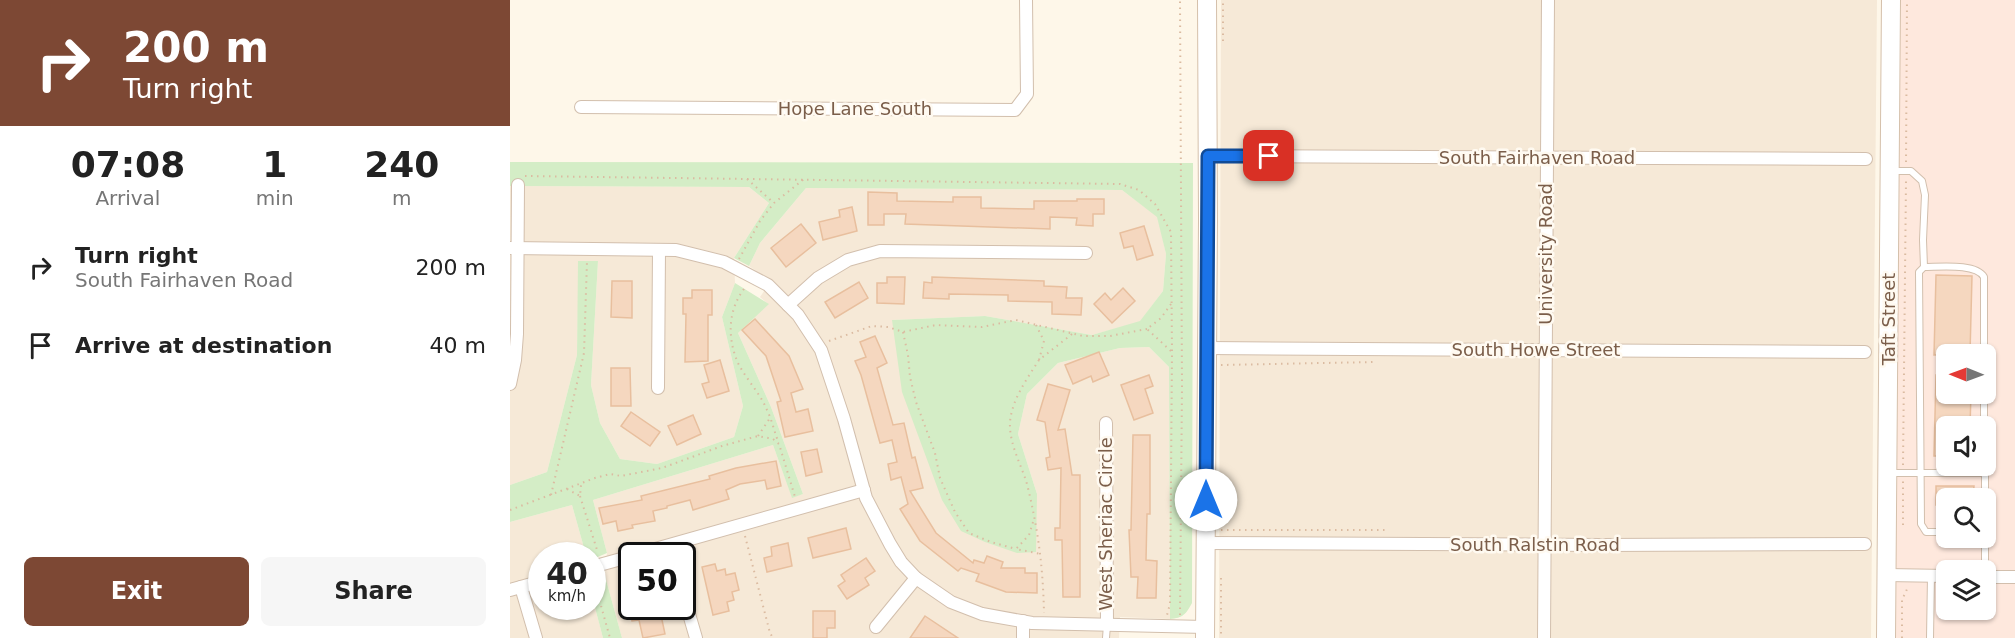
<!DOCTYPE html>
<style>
:root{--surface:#fff;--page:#f6f6f6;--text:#222;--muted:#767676;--accent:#7d4834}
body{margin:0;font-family:"DejaVu Sans",sans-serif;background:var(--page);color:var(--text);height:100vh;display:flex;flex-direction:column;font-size:22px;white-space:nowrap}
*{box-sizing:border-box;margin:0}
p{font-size:20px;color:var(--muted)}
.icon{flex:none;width:33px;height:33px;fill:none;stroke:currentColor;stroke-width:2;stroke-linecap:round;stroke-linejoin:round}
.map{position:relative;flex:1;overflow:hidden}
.side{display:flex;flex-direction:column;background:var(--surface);width:510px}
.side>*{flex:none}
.top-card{background:#7d4834;color:#fff;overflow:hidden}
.needle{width:39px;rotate:271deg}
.controls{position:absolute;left:1426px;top:344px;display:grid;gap:12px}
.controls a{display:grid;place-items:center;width:60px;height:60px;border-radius:9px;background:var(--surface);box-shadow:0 2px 4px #0004;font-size:30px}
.speed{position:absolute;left:18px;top:542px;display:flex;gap:12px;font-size:30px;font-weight:700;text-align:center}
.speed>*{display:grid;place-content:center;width:78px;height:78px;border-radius:50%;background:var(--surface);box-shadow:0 2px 4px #0004;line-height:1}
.speed small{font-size:15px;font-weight:400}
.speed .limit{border:3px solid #111;border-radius:9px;background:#fff;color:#111}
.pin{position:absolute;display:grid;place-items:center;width:51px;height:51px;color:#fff;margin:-26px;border-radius:12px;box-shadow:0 3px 9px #0006}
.me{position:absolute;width:66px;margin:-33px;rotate:0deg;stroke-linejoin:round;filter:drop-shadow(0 0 4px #0008)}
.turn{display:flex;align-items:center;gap:21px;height:126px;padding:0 24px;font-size:27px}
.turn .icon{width:78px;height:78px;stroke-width:2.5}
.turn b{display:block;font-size:42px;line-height:51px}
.eta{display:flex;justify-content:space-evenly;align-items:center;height:102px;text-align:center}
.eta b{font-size:36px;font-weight:800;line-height:42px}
.action{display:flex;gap:12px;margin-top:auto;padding:12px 24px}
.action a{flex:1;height:69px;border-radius:9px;background:var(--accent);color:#fff;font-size:24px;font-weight:800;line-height:69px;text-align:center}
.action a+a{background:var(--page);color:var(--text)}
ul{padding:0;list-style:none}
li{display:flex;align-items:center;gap:18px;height:78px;padding:0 24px}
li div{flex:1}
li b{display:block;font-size:22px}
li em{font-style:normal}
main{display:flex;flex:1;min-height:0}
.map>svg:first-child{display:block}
.residential{fill:#f6e9d7;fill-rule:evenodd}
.commercial{fill:#fee8dd;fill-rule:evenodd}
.green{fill:#d4edc6}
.building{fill:#f5d7bf;stroke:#e8bf9e;stroke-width:1.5}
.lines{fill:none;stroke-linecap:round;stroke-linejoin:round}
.lane-casing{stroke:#d2bfad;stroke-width:8}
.street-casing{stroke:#d2bfad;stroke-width:14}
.secondary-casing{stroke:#d5c0ab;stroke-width:20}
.path{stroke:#dbbba1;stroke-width:2;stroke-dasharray:1.5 4.5;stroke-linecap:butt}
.lane{stroke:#fff;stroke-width:6}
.street{stroke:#fff;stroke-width:12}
.secondary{stroke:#fff;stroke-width:18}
.route-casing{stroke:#114b97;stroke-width:15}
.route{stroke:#1a73e8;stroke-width:10}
.labels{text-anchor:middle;stroke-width:5;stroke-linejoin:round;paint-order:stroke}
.street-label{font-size:18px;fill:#7b5e4a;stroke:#fffaf1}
</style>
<main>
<section class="side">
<div class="top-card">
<div class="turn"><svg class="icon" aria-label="right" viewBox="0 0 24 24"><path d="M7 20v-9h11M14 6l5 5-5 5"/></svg><div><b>200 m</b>Turn right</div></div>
</div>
<div class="eta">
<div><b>07:08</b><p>Arrival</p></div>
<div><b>1</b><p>min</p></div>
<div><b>240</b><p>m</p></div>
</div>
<ul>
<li><svg class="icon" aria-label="right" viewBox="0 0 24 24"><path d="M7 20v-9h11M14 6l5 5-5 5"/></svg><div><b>Turn right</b><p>South Fairhaven Road</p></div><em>200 m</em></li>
<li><svg class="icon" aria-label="arrive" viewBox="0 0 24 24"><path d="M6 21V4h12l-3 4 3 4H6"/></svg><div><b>Arrive at destination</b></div><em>40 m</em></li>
</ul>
<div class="action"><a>Exit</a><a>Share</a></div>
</section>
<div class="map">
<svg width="1505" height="638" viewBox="0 0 1505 638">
<rect width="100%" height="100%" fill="#fef7e9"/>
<!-- residential -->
<g class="residential">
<path d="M711 0H1367L1361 638H709Z"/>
<path d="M0 186 239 187 259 203 224 258 225 283 212 317 233 406 224 437 147 464 110 459 90 423 81 385 88 261H69L67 355 37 472 0 485Z"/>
<path d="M296 188 612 190 648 217 656 254 653 291 630 322 582 335 475 316 382 320 527 494 508 434 517 394 548 363 610 348 639 347 659 367 660 619 610 617 609 638H112L95 576 97 553 83 500 263 445 282 497 293 494 261 407 228 333 258 304 250 297 261 281 239 266 250 243ZM122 555H172V606H122Z"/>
<path d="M62 505 76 555H32V606H82L83 600 93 638H0V522Z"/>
</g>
<!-- commercial -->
<path class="commercial" d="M1379 0H1505V638H1374ZM1437 354H1476V393H1437ZM1437 426H1476V465H1437ZM1437 498H1476V537H1437ZM1437 570H1476V609H1437Z"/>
<!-- green -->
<g class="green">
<path d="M0 162 683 163 682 603C676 614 673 618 660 619L659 367 639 347 610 348 548 363 517 394 508 434 527 494 526 552 507 553 475 542 451 531 432 500 392 392 382 320 475 316 582 335 630 321 653 291 656 254 647 217 612 190 296 188 250 243 239 266 224 258 259 203 239 187 0 186Z"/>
<path d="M68 261H88L81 385 90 423 110 459 147 464 224 437 233 406 212 317 225 283 259 304 228 333 261 407 293 494 282 498 263 445 83 500 97 553 83 559 82 555H76L62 505 0 522V485L37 472 67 355Z"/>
<path d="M95 576 112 638H93L83 600 82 580Z"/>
</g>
<!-- building -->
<g class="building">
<path d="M358 192 387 193V201L443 202V197H471V208L524 209V201H567V199H594V214H583V226L566 225 567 218 540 217V229L395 224 396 214H374V225H358Z"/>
<path d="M342 207 347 231 313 240 309 222 330 217 329 210Z"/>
<path d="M291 224 306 243 276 267 261 248Z"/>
<path d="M634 226 643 255 627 260 623 246 614 248 610 233Z"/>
<path d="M1426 275 1462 276 1460 354 1424 355Z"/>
<path d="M377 277H395L394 304 367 303V283H377Z"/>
<path d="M422 277 534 281V286L557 287 556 298H572L571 315 542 314V302L498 301V295L439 294V299L413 298 414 282 422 283Z"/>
<path d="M102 281H122V318L101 317Z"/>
<path d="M349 282 358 298 325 318 315 302Z"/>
<path d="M613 288 625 301 602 323 584 304 595 293 601 300Z"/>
<path d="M182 290H202V315H198V361L175 362 176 314H173V298H182Z"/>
<path d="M245 319 279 356 293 389 281 393 286 412 298 409 303 431 275 437 267 402 271 401 256 356 232 330Z"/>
<path d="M365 336 377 363 367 368 383 425 394 423 402 458 405 457 413 488 400 491 426 533 463 563 464 560 474 563 477 556 493 562 491 568H515V573H527V593L496 592 466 581 469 574 451 568 448 571 410 541 390 509 398 504 391 477 381 480 378 464 387 462 382 440 370 443 351 375 345 361 356 357 350 342Z"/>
<path d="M589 352 599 375 583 382 581 376 563 384 555 365Z"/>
<path d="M210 360 219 391 197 398 192 384 199 382 194 365Z"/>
<path d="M101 368H120L121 406H101Z"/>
<path d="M639 375 643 386 635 389 643 413 624 420 611 385Z"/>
<path d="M1426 375H1437V393H1461L1460 426H1437V456H1424Z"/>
<path d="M538 384 560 390 548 430 555 429 562 475H570V597H553L552 540H545V528H550L551 468 538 470 536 458 540 457 535 422 527 420Z"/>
<path d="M121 412 150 432 140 446 111 426Z"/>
<path d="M183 415 191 434 167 445 158 426Z"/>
<path d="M623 435H640V514H637L636 560 647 561 646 598H627L628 577H621L619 530H621Z"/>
<path d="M307 449 312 472 296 476 291 452Z"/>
<path d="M266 461 271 486 257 489 255 480 230 484 216 490 219 499 183 510 180 500 157 506V508L143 511 145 521 122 525 123 528 108 531 106 521 93 524 89 508 132 500 131 496 200 479 199 476 226 468Z"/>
<path d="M1426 486H1464L1463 498H1437V505H1426Z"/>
<path d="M336 528 341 549 303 558 298 538Z"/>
<path d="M278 543 282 566 257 572 254 558 262 556 261 547Z"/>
<path d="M356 558 365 571 355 578 359 585 337 599 328 586 335 581 331 575Z"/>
<path d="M205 564 207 571 215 569 216 575 225 573 229 590 222 592 224 600 217 602 219 611 203 615 192 567Z"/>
<path d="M119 606H149L155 634 133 638 129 620 122 621Z"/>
<path d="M303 611H325V628H317V638H303Z"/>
<path d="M415 616 448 638H400Z"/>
</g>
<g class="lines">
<defs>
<g id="lane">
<path d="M1383 171H1401L1412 181 1415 195 1413 240 1414 267"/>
<path d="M1474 393V426"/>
<path d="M1475 465V498"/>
<path d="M1378 473H1475"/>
<path d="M1437 532H1416L1411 524 1409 272 1414 267C1430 267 1466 263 1474 277V354"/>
<path d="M1475 537V570"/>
<path d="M596 638 597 625"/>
<path d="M1420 638 1421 576"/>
</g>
<g id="street">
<path d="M71 107 505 110 517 94 516 0"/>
<path d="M698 156 1356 159"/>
<path d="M0 248 166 250 214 262 258 285 288 315 311 350 334 419 356 498 380 544 391 562 406 578 441 602 472 614 522 623 695 627"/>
<path d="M278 305 308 278 338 260 370 251 576 253"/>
<path d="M697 348 1355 352"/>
<path d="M0 384 5 360 7 334 8 185"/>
<path d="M148 388 149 250"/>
<path d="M596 423 597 625"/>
<path d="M696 543 1091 545 1355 544"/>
<path d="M124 555 354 490"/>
<path d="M82 567 122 556"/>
<path d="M1377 575 1437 576"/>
<path d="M1476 577H1505"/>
<path d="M11 587 26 638"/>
<path d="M0 590 32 581"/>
<path d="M172 590 186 638"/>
<path d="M366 627 406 578"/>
<path d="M513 638V621"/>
<path d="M1034 638 1038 0"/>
</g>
<g id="secondary">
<path d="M695 638 698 220 697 0"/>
<path d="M1376 638 1381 0"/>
</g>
</defs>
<!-- lane casing -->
<use href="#lane" class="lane-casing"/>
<!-- street casing -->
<use href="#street" class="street-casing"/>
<!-- secondary casing -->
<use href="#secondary" class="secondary-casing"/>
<!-- path -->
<g class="path">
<path d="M713 41V0"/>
<path d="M1396 162 1397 0"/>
<path d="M15 176 610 184 629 190 645 204 661 232 662 352 660 604 657 615"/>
<path d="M237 179 264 203"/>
<path d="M229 259 250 221 264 203 294 179"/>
<path d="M234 289C218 310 217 338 228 363 236 379 250 393 257 410 262 420 264 431 268 441"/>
<path d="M661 304 651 318 637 329 662 352"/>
<path d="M526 325 534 341 529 360 562 334"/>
<path d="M393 332 398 355 400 377 406 402 425 453 430 478 445 512 459 533 481 542 506 549"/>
<path d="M319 341 362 326 378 327 393 332 426 325 472 327 506 320 573 336H600L637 329"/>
<path d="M529 360C517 379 502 399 500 422 499 444 511 464 517 484 528 529 533 566 534 613"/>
<path d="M711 365 864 362"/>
<path d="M248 436 260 418"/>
<path d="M1393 465 1396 180"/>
<path d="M57 489 70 496 71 485"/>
<path d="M41 495 74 353 77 261"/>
<path d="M70 496 88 553"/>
<path d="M0 510 85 478 100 474 111 476 152 468 212 446 248 436 263 439 269 444 285 497"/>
<path d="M523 522 519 535 506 549 531 554"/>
<path d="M1393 525V480"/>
<path d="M711 530H878"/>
<path d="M235 536 260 633 263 638"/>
<path d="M83 577 100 638"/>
<path d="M711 578V638"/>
<path d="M670 615 672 385 670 0"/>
<path d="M1392 638V600L1398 587"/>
</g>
<!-- lane -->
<use href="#lane" class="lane"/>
<!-- street -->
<use href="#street" class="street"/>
<!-- secondary -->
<use href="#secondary" class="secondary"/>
</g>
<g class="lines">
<defs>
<path id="route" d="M696 500 698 156H759"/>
</defs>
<!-- route casing -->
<use href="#route" class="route-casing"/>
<!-- route -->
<use href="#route" class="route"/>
</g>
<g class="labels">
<!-- street labels -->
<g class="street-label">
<text x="345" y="115">Hope Lane South</text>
<text x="1027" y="164">South Fairhaven Road</text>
<text transform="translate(1036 254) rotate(-90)" y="6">University Road</text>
<text transform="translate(1379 319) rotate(-90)" y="6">Taft Street</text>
<text x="1026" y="356">South Howe Street</text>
<text transform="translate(596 524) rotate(-90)" y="6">West Sheriac Circle</text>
<text x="1025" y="551">South Ralstin Road</text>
</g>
</g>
</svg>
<div class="controls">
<a><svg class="needle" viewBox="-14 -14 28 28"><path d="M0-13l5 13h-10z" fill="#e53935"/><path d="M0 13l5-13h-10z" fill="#767676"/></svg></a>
<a><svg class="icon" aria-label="sound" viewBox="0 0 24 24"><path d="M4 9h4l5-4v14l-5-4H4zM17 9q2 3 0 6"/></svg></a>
<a><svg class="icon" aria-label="search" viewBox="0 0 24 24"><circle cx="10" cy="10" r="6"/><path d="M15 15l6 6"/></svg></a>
<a><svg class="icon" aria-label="layers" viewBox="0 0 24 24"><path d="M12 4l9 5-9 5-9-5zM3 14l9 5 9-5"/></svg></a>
</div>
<div class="speed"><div>40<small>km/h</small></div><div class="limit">50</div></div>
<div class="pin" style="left:759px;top:156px;background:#d93025"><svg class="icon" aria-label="arrive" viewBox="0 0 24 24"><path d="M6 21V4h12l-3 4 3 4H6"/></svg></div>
<svg class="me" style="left:696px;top:500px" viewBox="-20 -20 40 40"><circle r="19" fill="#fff"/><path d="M0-13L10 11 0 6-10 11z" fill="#1a73e8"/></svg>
</div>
</main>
